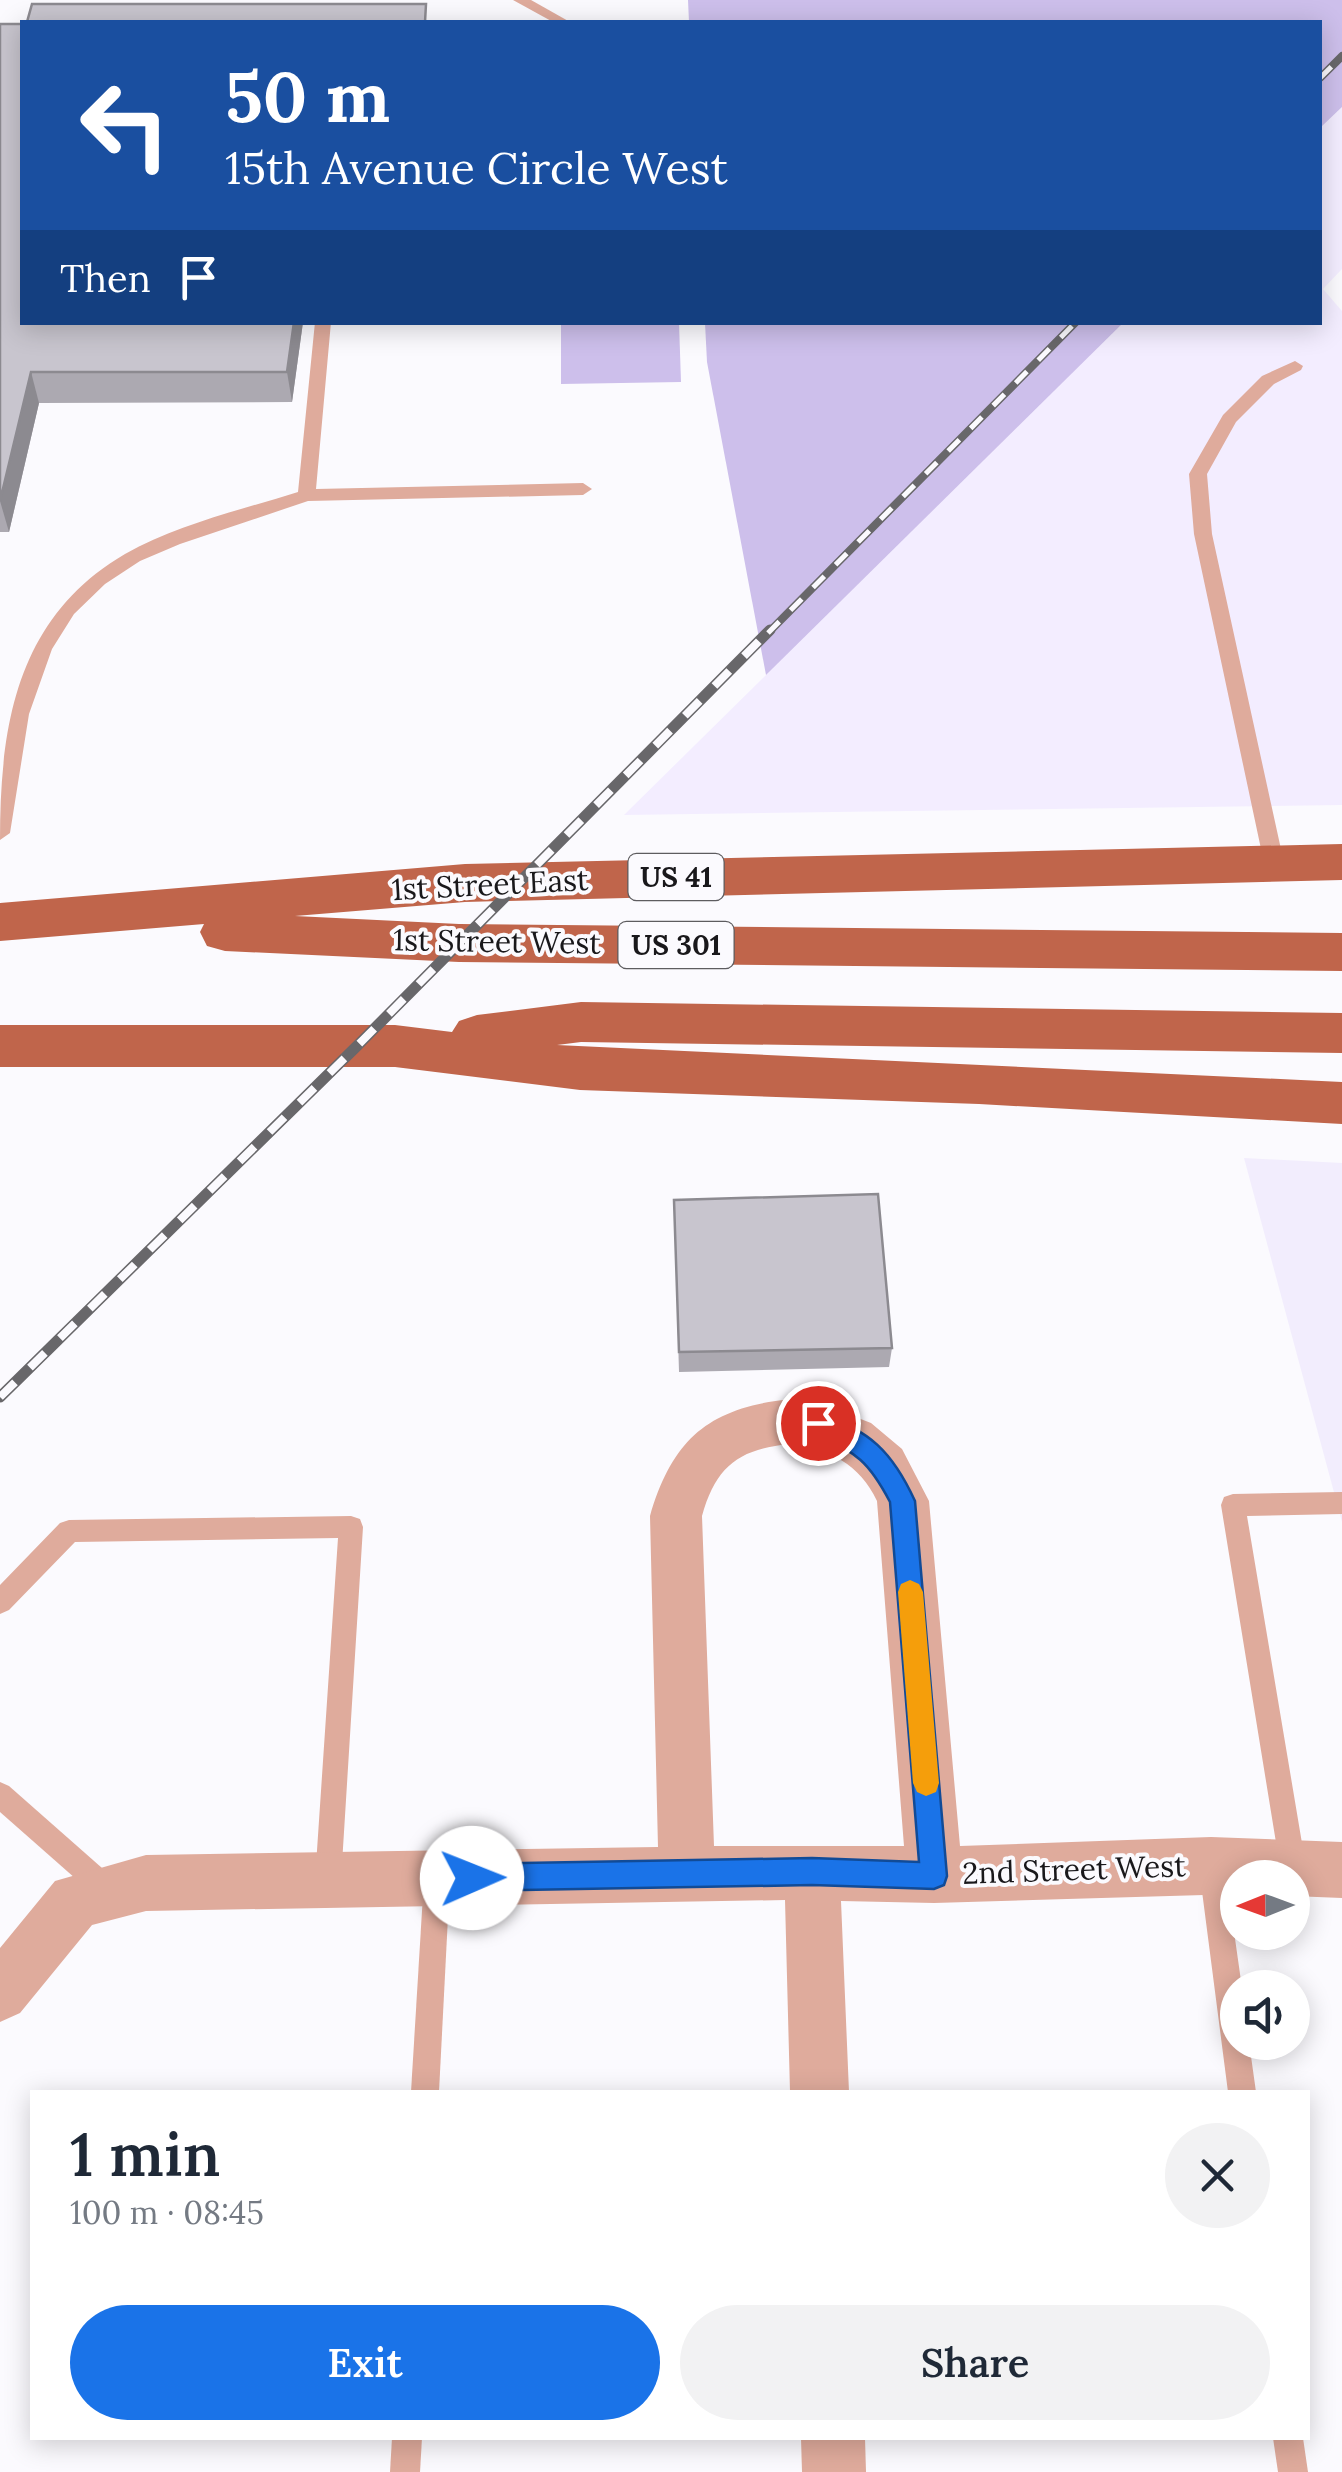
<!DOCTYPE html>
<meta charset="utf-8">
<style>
:root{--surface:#fff;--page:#f2f2f3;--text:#1f2937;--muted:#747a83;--accent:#1a73e8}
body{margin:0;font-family:Lora,serif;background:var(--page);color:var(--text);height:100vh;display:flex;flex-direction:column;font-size:38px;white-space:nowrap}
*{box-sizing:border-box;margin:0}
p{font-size:32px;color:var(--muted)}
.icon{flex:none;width:55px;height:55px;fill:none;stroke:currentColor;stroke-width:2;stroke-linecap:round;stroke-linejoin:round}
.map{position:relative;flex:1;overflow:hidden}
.details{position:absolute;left:30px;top:2090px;width:1280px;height:350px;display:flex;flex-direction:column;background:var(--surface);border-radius:0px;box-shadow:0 5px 25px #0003}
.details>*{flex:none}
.guide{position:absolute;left:20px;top:20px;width:1302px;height:305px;border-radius:0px;box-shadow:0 5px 25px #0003;background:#1a4fa0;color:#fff;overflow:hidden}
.needle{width:65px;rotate:269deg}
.tools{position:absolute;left:1220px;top:1860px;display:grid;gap:20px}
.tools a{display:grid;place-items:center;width:90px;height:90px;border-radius:50%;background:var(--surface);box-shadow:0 5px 25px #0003;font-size:50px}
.pin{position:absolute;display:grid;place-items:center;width:85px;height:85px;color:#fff;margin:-42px;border:5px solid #fff;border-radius:50%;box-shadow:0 2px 10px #0007}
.me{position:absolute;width:110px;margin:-55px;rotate:89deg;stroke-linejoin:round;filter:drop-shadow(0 0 8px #0008)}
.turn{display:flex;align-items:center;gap:35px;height:210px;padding:0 40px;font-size:45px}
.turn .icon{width:130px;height:130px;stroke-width:2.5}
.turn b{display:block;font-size:70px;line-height:85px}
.then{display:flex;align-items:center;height:95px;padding:0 40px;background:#0003;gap:20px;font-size:38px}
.round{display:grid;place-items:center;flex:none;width:105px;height:105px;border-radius:52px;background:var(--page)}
.overview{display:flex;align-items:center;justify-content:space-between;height:170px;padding:0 40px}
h1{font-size:60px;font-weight:600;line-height:75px}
.button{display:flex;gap:20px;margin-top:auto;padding:20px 40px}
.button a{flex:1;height:115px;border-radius:60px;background:var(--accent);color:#fff;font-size:40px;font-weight:600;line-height:115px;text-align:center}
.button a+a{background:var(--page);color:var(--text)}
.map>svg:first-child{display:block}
.built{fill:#f2edfd}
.industrial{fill:#f3edff}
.green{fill:#cdbfeb}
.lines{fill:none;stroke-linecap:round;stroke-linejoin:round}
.service{fill:#dfab9c;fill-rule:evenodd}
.minor{fill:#dfab9c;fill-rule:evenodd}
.primary{fill:#c0654b;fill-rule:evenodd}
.rail-far1-casing{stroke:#68676a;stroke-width:8}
.rail-casing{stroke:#68676a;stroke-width:11}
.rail-far1{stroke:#fbfafe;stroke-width:5;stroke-dasharray:16;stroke-linecap:butt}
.rail{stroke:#fbfafe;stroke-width:8;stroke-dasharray:21;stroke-linecap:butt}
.wall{fill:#aca9b1}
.shaded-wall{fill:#8c8a90}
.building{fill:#c8c5ce;stroke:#8c8a90;stroke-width:2.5}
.route{fill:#1a73e8;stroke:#114b97;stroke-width:2.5}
.slow{fill:#f59e0b}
.labels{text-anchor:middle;stroke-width:8;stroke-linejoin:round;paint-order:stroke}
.shield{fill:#fbfafe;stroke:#5d5c5f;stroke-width:2.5}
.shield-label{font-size:28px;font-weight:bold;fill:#19181b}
.street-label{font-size:30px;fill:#19181b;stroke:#fbfafe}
</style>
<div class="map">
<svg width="1342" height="2472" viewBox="0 0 1342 2472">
<rect width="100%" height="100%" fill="#fbfafe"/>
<!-- built -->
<path class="built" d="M1244 1158 1342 1163V1522Z"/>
<!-- industrial -->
<path class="industrial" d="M1342 107V269L1323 289 1342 311V805L624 815 1123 323 1320 322V128Z"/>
<!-- green -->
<g class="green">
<path d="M688 0H1342V107L1320 128V22H689Z"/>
<path d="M561 323H679L681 382 561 384Z"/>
<path d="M705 323V322L1123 323 766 675 707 362Z"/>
</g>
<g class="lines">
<!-- service -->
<g class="service">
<path d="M513 0H531L570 22H553Z"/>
<path d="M315 322H331L316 489 583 483 592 489 583 495 308 501 180 544 140 561 105 584 74 614 52 649 29 714 10 833 0 840C0 725 17 617 125 554 178 524 241 510 298 492Z"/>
<path d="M1295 361 1303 366 1301 370 1274 384 1236 422 1207 474 1212 534 1284 863 1274 871 1264 863 1194 534 1189 474 1223 415 1262 376Z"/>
<path d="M1342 1492V1514L1247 1516 1306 1867 1302 1876 1293 1880 1284 1876 1280 1867 1221 1505 1224 1497 1233 1494Z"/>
<path d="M351 1516 360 1519 363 1527 341 1880 337 1889 328 1893 319 1889 315 1880 338 1538 75 1542 9 1610 0 1614V1585L60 1523 69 1520Z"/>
<path d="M0 1782 9 1786 119 1883 123 1892 119 1901 110 1905 101 1901 0 1812Z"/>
<path d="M1212 1855 1221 1859 1225 1868 1242 1988H1238V2042H1249L1256 2092H1228L1199 1868 1203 1859Z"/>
<path d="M437 1865 446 1869 450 1878 439 2092H411L424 1878 428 1869Z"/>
<path d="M392 2438H422L420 2472H390Z"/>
<path d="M1273 2438H1303L1308 2472H1278Z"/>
</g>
<!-- minor -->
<g class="minor">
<path d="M790 1399 822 1404 871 1423 902 1449 929 1501 960 1846 1211 1837 1342 1842V1898L1292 1896V1878H1238V1894L934 1903 841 1901 849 2092H790L785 1900 146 1911 92 1925 20 2013 0 2022V1948L55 1881 146 1855 658 1847 650 1516C673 1438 709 1408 790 1399ZM790 1444C829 1449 860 1464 877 1501L904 1846H714L702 1516C716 1466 739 1449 790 1444Z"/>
<path d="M801 2438H865L866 2472H802Z"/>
</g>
<!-- primary -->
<g class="primary">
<path d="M1342 844V880L465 902 295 916 459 924 1342 933V971L459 962 225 951 207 946 200 932 204 924 0 941V903L465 864Z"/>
<path d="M581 1002 1342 1013V1053L581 1042 557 1045 1342 1082V1124L979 1104 580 1090 395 1067H0V1025H395L452 1032 459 1021 477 1015Z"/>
</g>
<defs>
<g id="rail-far1">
<path d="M1320 78 1342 56"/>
<path d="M768 633 1076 322"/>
</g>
<path id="rail" d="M0 1397 358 1045 770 630"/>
</defs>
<!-- rail-far1 casing -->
<use href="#rail-far1" class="rail-far1-casing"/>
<!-- rail casing -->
<use href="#rail" class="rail-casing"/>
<!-- rail-far1 -->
<use href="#rail-far1" class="rail-far1"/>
<!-- rail -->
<use href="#rail" class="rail"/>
</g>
<!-- wall -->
<g class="wall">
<path d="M0 24 22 322H303L292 402 39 403 9 532H0Z"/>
<path d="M674 1200 892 1348 889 1367 679 1372Z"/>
</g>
<!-- shaded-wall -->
<g class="shaded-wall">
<path d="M294 322H303L292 402 287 372Z"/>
<path d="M31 372 39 403 9 532 0 501Z"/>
</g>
<!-- building -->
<g class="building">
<path d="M32 4H426L425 22H27Z"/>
<path d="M0 24H22V322H294L287 372H31L0 501Z"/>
<path d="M878 1194 892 1348 679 1352 674 1200Z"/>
</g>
<!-- route -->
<path class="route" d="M818 1412C870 1431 892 1451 915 1501L947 1876 944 1885 934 1889 812 1885 472 1891 463 1887 459 1878 463 1868 472 1864 812 1858 919 1862 890 1502C866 1456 854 1453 809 1430L806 1423 809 1415Z"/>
<!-- slow -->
<path class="slow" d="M910 1580 919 1584 923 1592 939 1783 936 1792 926 1796 917 1792 913 1783 898 1592 901 1584Z"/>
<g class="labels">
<!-- shield labels -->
<g class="shield">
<rect x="628.5" y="854" width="95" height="46" rx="8"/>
<rect x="618.5" y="922" width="115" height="46" rx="8"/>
</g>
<g class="shield-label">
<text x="676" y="887">US 41</text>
<text x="676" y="955">US 301</text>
</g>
<!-- street labels -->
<g class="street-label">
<text transform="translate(490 885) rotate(-3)" y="10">1st Street East</text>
<text transform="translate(497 942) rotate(1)" y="10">1st Street West</text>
<text transform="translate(1074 1870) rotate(-2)" y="10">2nd Street West</text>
</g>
</g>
</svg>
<div class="tools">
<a><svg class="needle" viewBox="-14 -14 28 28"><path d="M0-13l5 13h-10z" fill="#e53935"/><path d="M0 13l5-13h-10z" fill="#747a83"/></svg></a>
<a><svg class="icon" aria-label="sound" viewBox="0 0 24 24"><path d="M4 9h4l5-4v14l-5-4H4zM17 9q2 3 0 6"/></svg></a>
</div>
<div class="pin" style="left:818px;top:1423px;background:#d93025"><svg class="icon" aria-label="arrive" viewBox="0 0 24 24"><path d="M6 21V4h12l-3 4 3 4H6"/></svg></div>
<svg class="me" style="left:472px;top:1878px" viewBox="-20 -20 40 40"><circle r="19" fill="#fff"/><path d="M0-13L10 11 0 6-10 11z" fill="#1a73e8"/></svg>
<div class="guide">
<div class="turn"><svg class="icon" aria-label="left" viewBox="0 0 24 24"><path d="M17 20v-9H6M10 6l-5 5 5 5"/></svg><div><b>50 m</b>15th Avenue Circle West</div></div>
<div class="then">Then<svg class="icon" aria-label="arrive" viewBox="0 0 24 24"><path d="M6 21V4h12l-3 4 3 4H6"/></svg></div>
</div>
<section class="details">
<div class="overview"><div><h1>1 min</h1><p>100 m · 08:45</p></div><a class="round"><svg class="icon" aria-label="close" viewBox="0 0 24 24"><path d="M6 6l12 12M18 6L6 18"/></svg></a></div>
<div class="button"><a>Exit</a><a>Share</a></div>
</section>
</div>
